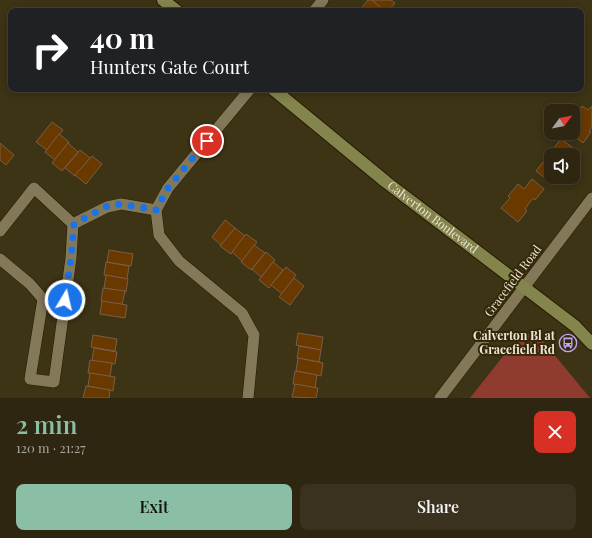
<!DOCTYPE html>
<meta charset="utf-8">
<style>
:root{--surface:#2e2610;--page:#3a321e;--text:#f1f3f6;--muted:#a7a59f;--line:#494330;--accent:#8abfa5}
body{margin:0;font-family:"Playfair Display",serif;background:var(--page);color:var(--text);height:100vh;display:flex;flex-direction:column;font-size:15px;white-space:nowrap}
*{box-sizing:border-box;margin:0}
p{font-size:13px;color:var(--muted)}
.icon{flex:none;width:22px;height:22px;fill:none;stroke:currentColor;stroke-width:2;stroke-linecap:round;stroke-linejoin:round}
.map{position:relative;height:398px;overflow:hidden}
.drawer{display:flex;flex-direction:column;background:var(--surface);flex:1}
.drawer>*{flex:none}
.hud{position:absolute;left:8px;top:8px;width:576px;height:84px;border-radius:8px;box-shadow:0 2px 10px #0003,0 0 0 1px var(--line);background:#202124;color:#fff;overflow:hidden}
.needle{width:26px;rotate:58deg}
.buttons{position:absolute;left:544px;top:104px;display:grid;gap:8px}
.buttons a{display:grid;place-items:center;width:36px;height:36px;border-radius:8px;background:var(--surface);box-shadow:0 2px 10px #0003,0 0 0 1px var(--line);font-size:20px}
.pin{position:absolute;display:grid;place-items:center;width:34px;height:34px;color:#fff;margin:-17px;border:2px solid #fff;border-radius:50%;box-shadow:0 1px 4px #0007}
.me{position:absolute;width:44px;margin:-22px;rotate:9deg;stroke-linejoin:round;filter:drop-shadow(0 0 3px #0008)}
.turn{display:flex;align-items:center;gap:14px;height:84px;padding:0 16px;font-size:18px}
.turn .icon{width:52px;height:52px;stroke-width:2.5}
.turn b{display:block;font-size:28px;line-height:34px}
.round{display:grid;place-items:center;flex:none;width:42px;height:42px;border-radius:8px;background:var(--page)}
.headline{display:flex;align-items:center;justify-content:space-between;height:68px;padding:0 16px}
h1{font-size:24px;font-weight:600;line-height:30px;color:var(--accent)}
.cta{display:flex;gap:8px;margin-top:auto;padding:8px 16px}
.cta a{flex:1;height:46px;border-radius:8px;background:var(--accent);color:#111;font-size:16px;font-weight:600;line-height:46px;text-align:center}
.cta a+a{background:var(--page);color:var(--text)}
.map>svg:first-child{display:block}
.forest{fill:#903b2f}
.building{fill:#6a3900;stroke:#795e49}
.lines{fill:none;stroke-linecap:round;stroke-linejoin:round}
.street-casing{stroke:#241b00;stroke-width:12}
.secondary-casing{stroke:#241b00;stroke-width:14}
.street{stroke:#837858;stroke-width:11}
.secondary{stroke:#84844d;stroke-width:12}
.route{stroke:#1a73e8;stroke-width:7;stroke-dasharray:0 12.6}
.labels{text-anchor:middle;stroke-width:4;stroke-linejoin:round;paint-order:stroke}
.street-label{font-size:12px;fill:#ece6d5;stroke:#33290a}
.poi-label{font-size:12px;font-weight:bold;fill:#ece6d5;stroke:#33290a;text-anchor:end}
</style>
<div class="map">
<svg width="592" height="398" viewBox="0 0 592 398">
<rect width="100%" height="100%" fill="#3d3315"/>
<!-- forest -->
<path class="forest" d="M523 331 543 341 590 398H470Z"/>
<!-- building -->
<g class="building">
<path d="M368 0H372L385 11H366L362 7Z"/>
<path d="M372 0H391L395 3 388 11H385Z"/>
<path d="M582 106 588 110 592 106V127L589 131 591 132 583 143 570 133H573V121L574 119 573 117Z"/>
<path d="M52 122 63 130 47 150 36 142Z"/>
<path d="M59 134 69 142 55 160 45 152Z"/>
<path d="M561 139 576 150 572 155H551V177H555L551 183 536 171Z"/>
<path d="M0 143 14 155 6 165 0 160Z"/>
<path d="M68 143 78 152 62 171 52 163Z"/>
<path d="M80 150 90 158 75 176 65 168Z"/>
<path d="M92 156 102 164 86 184 75 175Z"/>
<path d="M532 179 544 189 535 200 533 198 525 209 527 211 518 222 501 208 510 198 508 196 518 184 524 189Z"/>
<path d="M225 220 235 228 221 245 212 237Z"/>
<path d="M235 228 245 236 231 254 220 246Z"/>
<path d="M246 234 257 242 242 261 232 252Z"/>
<path d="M254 245 265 253 251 270 241 262Z"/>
<path d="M109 250 133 254 131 266 107 262Z"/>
<path d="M266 252 275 260 261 277 252 269Z"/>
<path d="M106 262 129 266 127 279 104 275Z"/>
<path d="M273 262 283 270 269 288 259 280Z"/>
<path d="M286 267 296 275 282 294 271 285Z"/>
<path d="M106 275 128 279 126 292 104 288Z"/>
<path d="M294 278 304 286 290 305 279 297Z"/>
<path d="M103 288 125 291 122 305 101 301Z"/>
<path d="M102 301 127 305 125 318 100 314Z"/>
<path d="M298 333 323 337 321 350 296 345Z"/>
<path d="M93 335 117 339 115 351 91 347Z"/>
<path d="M299 346 321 350 319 362 297 358Z"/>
<path d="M94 348 117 352 115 364 92 361Z"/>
<path d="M298 358 323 363 321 376 296 371Z"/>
<path d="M90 360 112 363 110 377 88 373Z"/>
<path d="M295 371 317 375 315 388 293 384Z"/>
<path d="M90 373 115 377 113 391 88 386Z"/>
<path d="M295 384 318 388 316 398 292 397Z"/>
<path d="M86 386 110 390 109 398H83Z"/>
</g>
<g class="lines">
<defs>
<g id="street">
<path d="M314 11 323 0"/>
<path d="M156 210 159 235 179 261 242 313 254 335 248 398"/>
<path d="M156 210 168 188 250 89"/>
<path d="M0 231 34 188 73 224"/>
<path d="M0 259 30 284 43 299 63 315"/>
<path d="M43 299 30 379 54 382 71 258 73 224 107 207 121 204 156 210"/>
<path d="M440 398 592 198"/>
</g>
<g id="secondary">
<path d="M163 0 177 11"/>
<path id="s1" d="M273 89 386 182 575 326 592 344"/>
</g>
</defs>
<!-- street casing -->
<use href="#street" class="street-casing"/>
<!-- secondary casing -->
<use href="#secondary" class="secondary-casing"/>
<!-- street -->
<use href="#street" class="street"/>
<!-- secondary -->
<use href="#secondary" class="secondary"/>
</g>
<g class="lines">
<!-- route -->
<path class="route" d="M65 300 71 258 74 224 107 206 121 204 156 210 168 188 207 141"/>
</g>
<!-- icons -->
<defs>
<symbol id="bus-ring" viewBox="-11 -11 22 22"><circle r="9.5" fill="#33290a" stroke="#c0a8f4" stroke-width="1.5"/><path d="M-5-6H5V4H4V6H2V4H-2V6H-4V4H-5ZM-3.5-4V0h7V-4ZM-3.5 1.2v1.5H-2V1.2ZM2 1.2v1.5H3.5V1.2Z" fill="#c0a8f4"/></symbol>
</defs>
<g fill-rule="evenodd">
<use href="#bus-ring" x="558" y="333" width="20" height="20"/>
</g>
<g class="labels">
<!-- street labels -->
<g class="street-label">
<text dy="4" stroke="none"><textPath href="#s1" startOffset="205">Calverton Boulevard</textPath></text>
<text transform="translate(513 281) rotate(-53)" y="4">Gracefield Road</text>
</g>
<!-- poi labels -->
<g class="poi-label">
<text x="555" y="340">Calverton Bl at<tspan x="555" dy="14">Gracefield Rd</tspan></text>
</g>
</g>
</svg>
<div class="buttons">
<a><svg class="needle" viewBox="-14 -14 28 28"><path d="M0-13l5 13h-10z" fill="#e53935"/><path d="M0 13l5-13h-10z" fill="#a7a59f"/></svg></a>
<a><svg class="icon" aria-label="sound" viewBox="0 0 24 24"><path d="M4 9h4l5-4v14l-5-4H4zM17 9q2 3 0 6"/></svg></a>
</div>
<div class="pin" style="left:207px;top:141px;background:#d93025"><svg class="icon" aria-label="arrive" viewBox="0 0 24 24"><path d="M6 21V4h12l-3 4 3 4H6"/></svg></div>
<svg class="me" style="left:65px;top:300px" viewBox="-20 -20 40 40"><circle r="17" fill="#1a73e8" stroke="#fff" stroke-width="3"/><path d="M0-11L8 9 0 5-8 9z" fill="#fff"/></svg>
<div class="hud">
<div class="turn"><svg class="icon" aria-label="right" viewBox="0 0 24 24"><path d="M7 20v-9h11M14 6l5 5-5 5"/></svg><div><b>40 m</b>Hunters Gate Court</div></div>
</div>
</div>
<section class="drawer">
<div class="headline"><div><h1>2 min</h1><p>120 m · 21:27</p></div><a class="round" style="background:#d93025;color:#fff"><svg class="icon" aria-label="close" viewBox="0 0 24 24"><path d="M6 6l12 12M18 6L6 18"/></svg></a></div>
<div class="cta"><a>Exit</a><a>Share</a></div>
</section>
